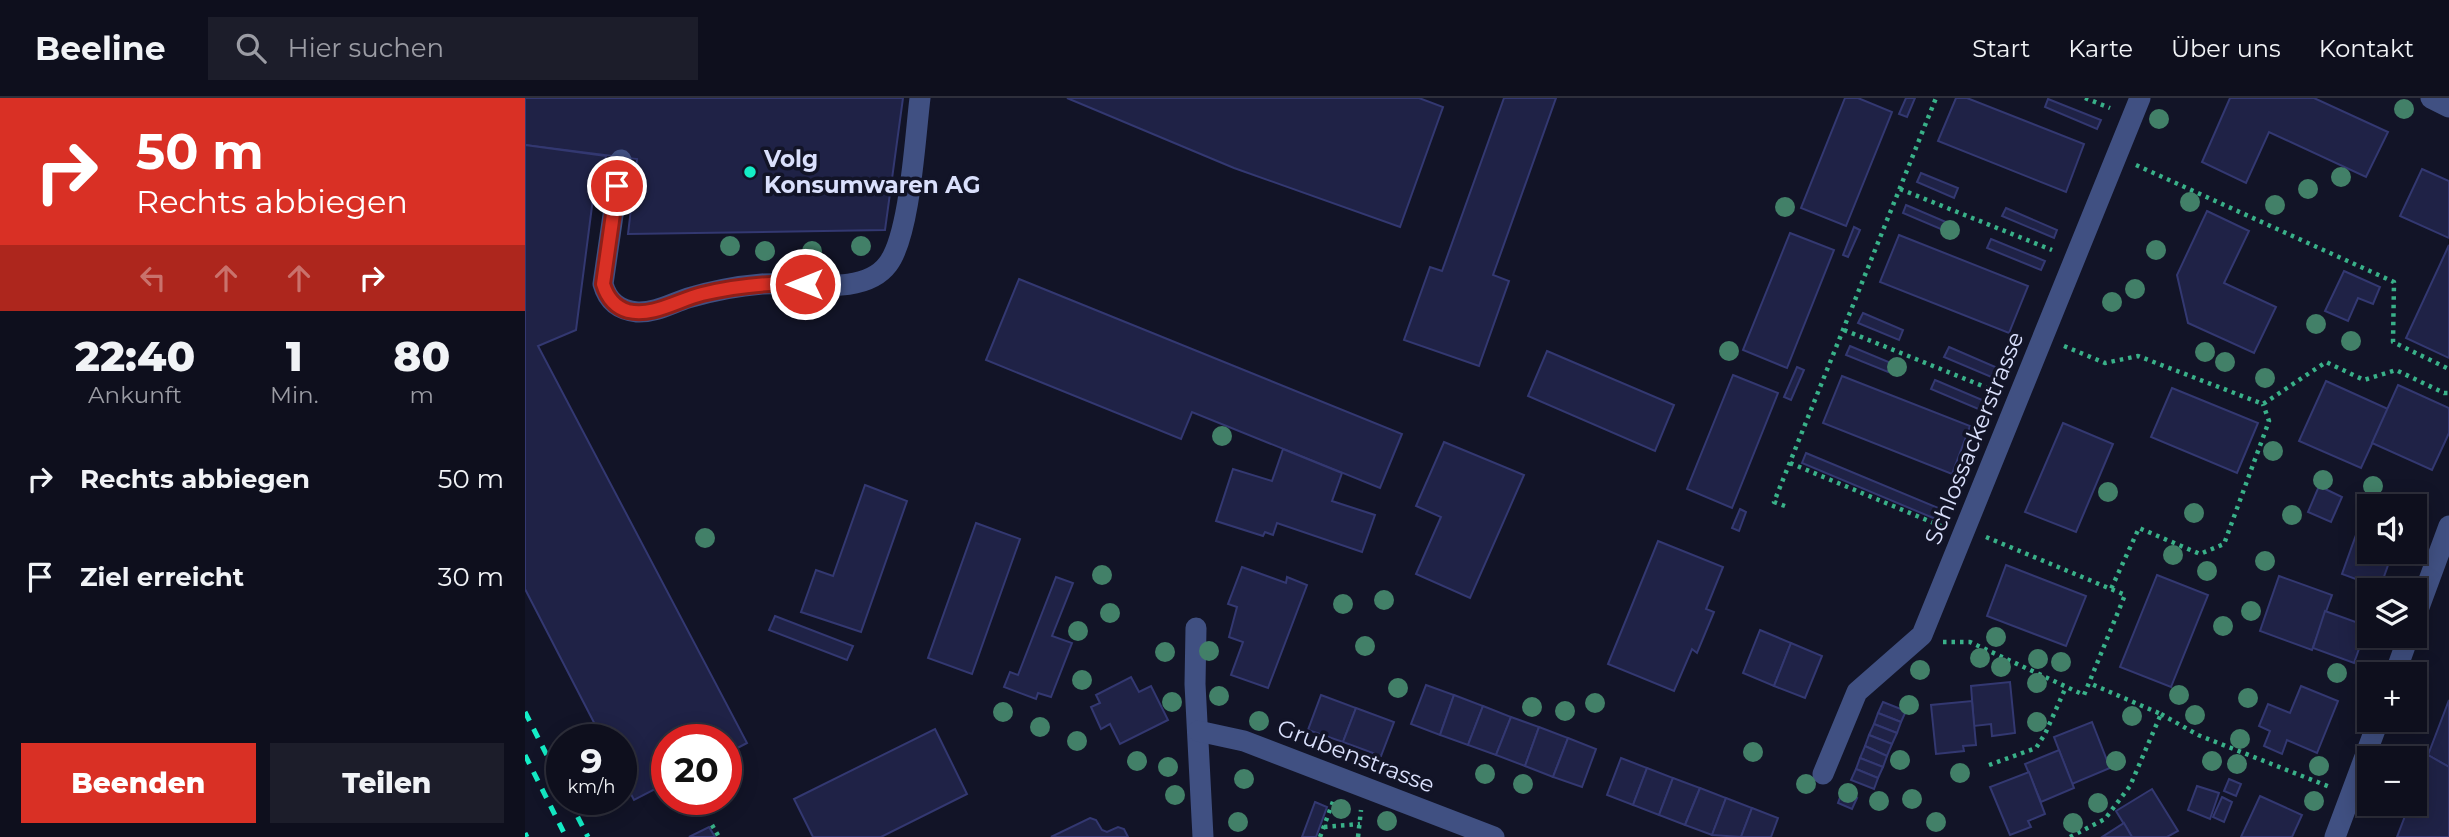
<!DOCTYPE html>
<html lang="de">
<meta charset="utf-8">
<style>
:root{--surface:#0e0f1d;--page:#1c1d2a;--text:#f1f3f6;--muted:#9b9ca4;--line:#2e2f3b;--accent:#d93025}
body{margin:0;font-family:Montserrat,sans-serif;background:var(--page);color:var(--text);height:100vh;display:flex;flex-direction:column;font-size:26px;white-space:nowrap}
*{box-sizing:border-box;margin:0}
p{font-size:23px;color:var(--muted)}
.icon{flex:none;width:38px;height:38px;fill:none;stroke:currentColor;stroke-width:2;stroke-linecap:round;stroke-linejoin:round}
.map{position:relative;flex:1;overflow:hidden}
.side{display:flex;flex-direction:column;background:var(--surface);width:525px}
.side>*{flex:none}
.banner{background:#d93025;color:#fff;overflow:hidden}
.tools{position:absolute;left:1832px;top:396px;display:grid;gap:14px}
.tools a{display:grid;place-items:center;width:70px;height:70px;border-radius:0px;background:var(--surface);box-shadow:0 4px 18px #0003,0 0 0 2px var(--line);font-size:35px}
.speed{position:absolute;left:21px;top:626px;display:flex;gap:14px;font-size:35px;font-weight:700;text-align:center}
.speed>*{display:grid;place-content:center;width:91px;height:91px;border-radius:50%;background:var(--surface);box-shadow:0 4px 18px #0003,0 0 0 2px var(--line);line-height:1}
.speed small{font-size:18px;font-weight:400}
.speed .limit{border:10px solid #d22;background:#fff;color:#111}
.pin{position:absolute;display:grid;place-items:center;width:60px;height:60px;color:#fff;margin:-30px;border:4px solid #fff;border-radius:50%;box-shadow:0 2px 7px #0007}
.me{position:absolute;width:77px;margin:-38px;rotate:270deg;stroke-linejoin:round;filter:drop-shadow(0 0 5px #0008)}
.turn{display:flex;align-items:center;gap:24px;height:147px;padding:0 21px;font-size:32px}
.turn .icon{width:91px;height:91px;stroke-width:2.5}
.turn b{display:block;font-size:49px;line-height:60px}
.lanes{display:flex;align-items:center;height:66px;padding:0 21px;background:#0003;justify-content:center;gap:35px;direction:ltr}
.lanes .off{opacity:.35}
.eta{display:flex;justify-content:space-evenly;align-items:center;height:119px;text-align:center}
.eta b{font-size:42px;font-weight:800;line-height:49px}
.cta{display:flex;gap:14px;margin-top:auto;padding:14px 21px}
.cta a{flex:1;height:80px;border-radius:0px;background:var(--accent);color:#fff;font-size:28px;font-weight:800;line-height:80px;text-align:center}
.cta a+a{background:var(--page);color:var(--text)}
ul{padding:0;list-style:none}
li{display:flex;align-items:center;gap:21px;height:98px;padding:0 21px}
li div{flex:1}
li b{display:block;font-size:26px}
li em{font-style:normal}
header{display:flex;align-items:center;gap:42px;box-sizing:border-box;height:98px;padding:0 35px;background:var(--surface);border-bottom:2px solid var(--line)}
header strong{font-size:33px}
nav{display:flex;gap:38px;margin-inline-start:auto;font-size:24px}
.search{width:490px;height:63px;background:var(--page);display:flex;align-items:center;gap:18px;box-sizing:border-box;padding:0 24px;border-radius:0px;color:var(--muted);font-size:26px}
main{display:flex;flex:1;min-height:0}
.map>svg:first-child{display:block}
.building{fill:#1f2246;stroke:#333871;stroke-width:2}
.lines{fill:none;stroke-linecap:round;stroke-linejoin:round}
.path{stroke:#39b189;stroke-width:4.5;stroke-dasharray:3.5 5;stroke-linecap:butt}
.minor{stroke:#405082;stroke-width:21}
.rail{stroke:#14eec7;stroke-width:5;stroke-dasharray:10 9;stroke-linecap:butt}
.tree{fill:#428068}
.route-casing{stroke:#8d1f18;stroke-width:18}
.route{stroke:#d93025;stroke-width:12}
.poi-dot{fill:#14eec7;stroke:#121427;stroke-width:2.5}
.labels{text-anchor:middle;stroke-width:7;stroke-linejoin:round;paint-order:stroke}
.poi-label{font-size:23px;font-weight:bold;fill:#dae0fc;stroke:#121427;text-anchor:start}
.street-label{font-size:23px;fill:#dae0fc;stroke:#121427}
</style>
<header>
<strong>Beeline</strong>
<div class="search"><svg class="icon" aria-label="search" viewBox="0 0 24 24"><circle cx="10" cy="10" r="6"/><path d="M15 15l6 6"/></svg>Hier suchen</div>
<nav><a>Start</a><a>Karte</a><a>Über uns</a><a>Kontakt</a></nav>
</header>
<main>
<section class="side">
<div class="banner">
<div class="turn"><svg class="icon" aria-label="right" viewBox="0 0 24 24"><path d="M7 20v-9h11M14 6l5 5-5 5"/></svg><div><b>50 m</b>Rechts abbiegen</div></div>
<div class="lanes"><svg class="icon off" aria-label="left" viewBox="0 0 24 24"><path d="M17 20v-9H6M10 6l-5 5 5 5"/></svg><svg class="icon off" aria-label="ahead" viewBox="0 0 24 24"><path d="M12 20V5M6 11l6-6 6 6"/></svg><svg class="icon off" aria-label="ahead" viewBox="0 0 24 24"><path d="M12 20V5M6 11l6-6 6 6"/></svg><svg class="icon" aria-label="right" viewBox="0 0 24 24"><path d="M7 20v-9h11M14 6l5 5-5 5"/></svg></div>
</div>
<div class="eta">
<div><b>22:40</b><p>Ankunft</p></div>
<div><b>1</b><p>Min.</p></div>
<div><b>80</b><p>m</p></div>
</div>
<ul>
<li><svg class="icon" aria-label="right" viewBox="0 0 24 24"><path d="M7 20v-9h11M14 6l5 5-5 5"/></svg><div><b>Rechts abbiegen</b></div><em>50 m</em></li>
<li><svg class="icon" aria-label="arrive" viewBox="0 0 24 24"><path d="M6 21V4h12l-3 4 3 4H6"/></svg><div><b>Ziel erreicht</b></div><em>30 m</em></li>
</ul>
<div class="cta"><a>Beenden</a><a>Teilen</a></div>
</section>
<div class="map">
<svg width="1924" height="739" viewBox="0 0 1924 739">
<rect width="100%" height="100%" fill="#121427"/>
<!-- building -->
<g class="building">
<path d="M0 0H378L360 132 103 136 112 61 0 47Z"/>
<path d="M542 0H894L918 9 875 129 709 70Z"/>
<path d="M979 0H1031L968 177 984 183 954 268 879 242 905 169 917 173Z"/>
<path d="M1320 0H1333L1367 14 1321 128 1276 110Z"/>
<path d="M1381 0H1390L1382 19 1374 16Z"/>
<path d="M1431 0H1442L1559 46 1541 94 1413 43Z"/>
<path d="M1705 0H1789L1863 34 1841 79 1744 34 1721 85 1677 64Z"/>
<path d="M1523 1 1576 22 1572 31 1520 9Z"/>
<path d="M0 47 81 58 77 86 70 85 51 232 13 248 222 645 201 656V642H142V685L109 702 96 677V642H78L0 491Z"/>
<path d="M1897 71 1924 83V140L1875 118Z"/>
<path d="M1396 75 1433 90 1429 100 1392 84Z"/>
<path d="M1381 107 1421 124 1418 132 1378 115Z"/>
<path d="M1481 110 1532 132 1529 140 1477 118Z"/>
<path d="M1682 113 1724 133 1699 185 1751 209 1729 255 1663 225 1652 177Z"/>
<path d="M1329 129 1335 132 1323 159 1318 157Z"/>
<path d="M1265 135 1309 152 1262 270 1218 252Z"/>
<path d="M1374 137 1503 188 1484 235 1355 184Z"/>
<path d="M1466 141 1520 163 1516 172 1462 150Z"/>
<path d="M1924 147V260L1881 240Z"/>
<path d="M1819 173 1855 189 1848 206 1833 200 1823 223 1800 213Z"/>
<path d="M494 181 877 336 855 390 667 314 656 341 461 262Z"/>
<path d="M1338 215 1378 232 1374 242 1333 225Z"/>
<path d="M1325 248 1366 265 1363 274 1321 257Z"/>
<path d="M1424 249 1475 271 1471 281 1419 259Z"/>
<path d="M1022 253 1149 307 1130 353 1003 298Z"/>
<path d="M1272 269 1279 272 1266 302 1259 299Z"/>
<path d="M1208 277 1253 295 1207 410 1162 391Z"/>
<path d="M1317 278 1445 328 1427 376 1298 325Z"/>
<path d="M1410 282 1462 304 1458 313 1406 291Z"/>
<path d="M1801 283 1863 311 1836 370 1774 343Z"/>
<path d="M1873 287 1924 310V335L1907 372 1847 345Z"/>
<path d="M1647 290 1733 325 1712 375 1626 339Z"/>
<path d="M1538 325 1588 346 1551 434 1500 414Z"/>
<path d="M919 344 999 377 945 500 891 476 916 419 891 408Z"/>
<path d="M758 351 817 375 807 403 850 417 837 454 752 425 748 437 740 434 738 438 691 423 708 371 747 383Z"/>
<path d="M1281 355 1418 412 1413 422 1277 365Z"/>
<path d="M340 387 382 403 336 534 276 514 291 472 308 478Z"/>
<path d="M1794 388 1817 399 1806 424 1783 414Z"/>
<path d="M1215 411 1221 414 1214 433 1207 430Z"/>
<path d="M1836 423 1844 426V453H1868L1855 490 1817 476Z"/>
<path d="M451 425 495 441 447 576 403 560Z"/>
<path d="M1133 443 1198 469 1181 511 1189 514 1172 555 1167 551 1149 593 1083 566Z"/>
<path d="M1481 467 1561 498 1541 548 1462 518Z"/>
<path d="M717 469 761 485 762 479 782 487 743 590 706 577 718 544 704 539 712 509 703 506Z"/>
<path d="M1632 477 1683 497 1646 589 1595 569Z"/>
<path d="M1754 478 1807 497 1787 552 1735 533Z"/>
<path d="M531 479 548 485 527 538 547 545 526 599 513 595 511 601 479 589 485 574 493 577Z"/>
<path d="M1800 513 1842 528 1829 565 1788 550Z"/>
<path d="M250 518 328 548 322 562 244 532Z"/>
<path d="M1235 532 1266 545 1249 588 1218 575Z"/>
<path d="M1266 545 1297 558 1280 600 1249 588Z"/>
<path d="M606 579 614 594 626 588 643 622 595 646 585 626 576 631 566 609 575 605 571 597Z"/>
<path d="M1485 584 1490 635 1467 638 1466 626 1449 628 1446 588Z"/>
<path d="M901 587 929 597 915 637 886 626Z"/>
<path d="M1776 588 1813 603 1792 655 1762 642 1757 656 1739 648 1745 633 1734 628 1743 606 1765 615Z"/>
<path d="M796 597 831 610 818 644 783 632Z"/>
<path d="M929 597 958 608 943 647 915 637Z"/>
<path d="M1924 602V669L1903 657Z"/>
<path d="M1447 603 1451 647 1438 648 1439 653 1411 656 1406 607Z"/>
<path d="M1358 604 1381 613 1376 624 1353 615Z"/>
<path d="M958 608 986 619 971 657 943 647Z"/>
<path d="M831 610 869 624 856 658 818 644Z"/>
<path d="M1353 615 1376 624 1372 635 1349 626Z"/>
<path d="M986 619 1014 629 1000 668 971 657Z"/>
<path d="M1567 624 1585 670 1547 686 1529 639Z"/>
<path d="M1349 626 1372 635 1367 646 1344 637Z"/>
<path d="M1014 629 1043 640 1028 679 1000 668Z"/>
<path d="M410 631 442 696 356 739H288L269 701Z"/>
<path d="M1344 637 1367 646 1362 658 1340 648Z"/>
<path d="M1043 640 1071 651 1057 689 1028 679Z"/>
<path d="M1340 648 1362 658 1358 669 1335 660Z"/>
<path d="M1534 652 1549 690 1516 704 1500 666Z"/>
<path d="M1903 657 1924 669V739H1872L1885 705H1890V692Z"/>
<path d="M1096 660 1122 670 1108 707 1082 697Z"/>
<path d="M1335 660 1358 669 1353 680 1331 671Z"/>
<path d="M1122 670 1148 680 1134 717 1108 707Z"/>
<path d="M1331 671 1353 680 1349 691 1326 682Z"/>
<path d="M1504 674 1520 716 1503 723 1506 729 1485 737 1465 689Z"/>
<path d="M1148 680 1175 690 1160 727 1134 717Z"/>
<path d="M1704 681 1716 686 1711 698 1699 693Z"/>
<path d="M1672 688 1694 695 1685 721 1663 712Z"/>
<path d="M1175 690 1201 700 1187 737 1160 727Z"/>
<path d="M1627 691 1653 733 1642 739H1607L1591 713Z"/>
<path d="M1317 694 1332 700 1327 711 1313 705Z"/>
<path d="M1735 698 1777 717 1767 739H1716Z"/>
<path d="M1697 699 1707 704 1699 724 1688 719Z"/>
<path d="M1201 700 1227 710 1216 739 1187 737Z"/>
<path d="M790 704 802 709 791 739H777Z"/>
<path d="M1227 710 1253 720 1246 739H1216Z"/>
<path d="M565 720 571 722 577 732 582 734 593 729 599 731 603 739H526Z"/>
<path d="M1599 725 1607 739H1577Z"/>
<path d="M184 729 190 739H164Z"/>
</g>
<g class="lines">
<!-- path -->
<g class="path">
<path d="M1560 0 1585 10"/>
<path d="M1611 67 1869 184 1868 244 1924 271"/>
<path d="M1375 91 1527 152"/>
<path d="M1319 232 1470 293"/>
<path d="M1539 248 1580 265 1613 258 1738 306 1801 264 1839 282 1871 272 1919 295H1924"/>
<path d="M1265 365 1416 428"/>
<path d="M1260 408 1249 404 1411 0"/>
<path d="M1461 439 1586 491 1614 430 1675 456 1699 446 1744 323 1738 306"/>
<path d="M1418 544H1445L1559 597 1600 497 1586 491"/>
<path d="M1636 616 1673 637 1805 689"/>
<path d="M1464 667 1511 650 1520 636 1541 589"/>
<path d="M187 727 194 739"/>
<path d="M799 729 835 726"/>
<path d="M795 739 809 701"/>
<path d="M833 739 836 712"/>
<path d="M1545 739 1580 721 1605 688 1636 616 1564 585"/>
</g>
<!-- minor -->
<g class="minor">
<path d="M1906 0 1924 9"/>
<path d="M96 62 78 186C83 204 94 212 112 214 130 215 147 205 163 200 187 193 212 188 237 186 274 183 338 200 363 166 385 137 390 40 395 0"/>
<path d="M1890 520 1924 428"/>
<path d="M671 530 670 586 678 739"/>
<path d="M1870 576 1884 537"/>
<path d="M673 633 719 643 969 739"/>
<path d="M1298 676 1332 594 1397 537 1615 0"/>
<path d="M1810 739 1854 621"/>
</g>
<!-- rail -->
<g class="rail">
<path d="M0 614 37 687"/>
<path d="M0 657 41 739"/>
<path d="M44 702 63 739"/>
<path d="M0 735 2 739"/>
</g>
</g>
<!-- trees -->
<g class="tree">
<circle cx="1879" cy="11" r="10"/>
<circle cx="1634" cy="21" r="10"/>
<circle cx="1816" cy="79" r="10"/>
<circle cx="1783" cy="91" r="10"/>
<circle cx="1665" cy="104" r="10"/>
<circle cx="1750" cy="107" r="10"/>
<circle cx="1260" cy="109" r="10"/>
<circle cx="1425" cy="132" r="10"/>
<circle cx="205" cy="148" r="10"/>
<circle cx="336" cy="148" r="10"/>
<circle cx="1631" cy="152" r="10"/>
<circle cx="240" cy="153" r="10"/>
<circle cx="287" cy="153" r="10"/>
<circle cx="1610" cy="191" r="10"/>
<circle cx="1587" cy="204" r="10"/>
<circle cx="1791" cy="226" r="10"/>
<circle cx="1826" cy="243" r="10"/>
<circle cx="1204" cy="253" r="10"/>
<circle cx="1680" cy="254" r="10"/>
<circle cx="1700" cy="264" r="10"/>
<circle cx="1372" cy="269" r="10"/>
<circle cx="1740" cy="280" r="10"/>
<circle cx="697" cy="338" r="10"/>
<circle cx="1748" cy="353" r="10"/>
<circle cx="1798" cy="382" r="10"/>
<circle cx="1848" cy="388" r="10"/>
<circle cx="1583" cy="394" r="10"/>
<circle cx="1669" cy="415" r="10"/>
<circle cx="1767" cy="417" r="10"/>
<circle cx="180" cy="440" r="10"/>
<circle cx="1648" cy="457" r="10"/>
<circle cx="1740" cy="463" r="10"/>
<circle cx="1682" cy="473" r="10"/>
<circle cx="577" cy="477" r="10"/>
<circle cx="859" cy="502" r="10"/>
<circle cx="818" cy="506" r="10"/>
<circle cx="1726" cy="513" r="10"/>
<circle cx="585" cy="515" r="10"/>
<circle cx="1698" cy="528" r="10"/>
<circle cx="553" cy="533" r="10"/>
<circle cx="1471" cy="539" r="10"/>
<circle cx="840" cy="548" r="10"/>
<circle cx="684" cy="553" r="10"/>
<circle cx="640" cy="554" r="10"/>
<circle cx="1455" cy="560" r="10"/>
<circle cx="1513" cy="561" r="10"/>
<circle cx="1536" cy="564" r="10"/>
<circle cx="1476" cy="569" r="10"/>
<circle cx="1395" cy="572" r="10"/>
<circle cx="1812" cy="575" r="10"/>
<circle cx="557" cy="582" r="10"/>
<circle cx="1512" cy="585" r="10"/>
<circle cx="873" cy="590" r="10"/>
<circle cx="1654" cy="597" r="10"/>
<circle cx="694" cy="598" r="10"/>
<circle cx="1723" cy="600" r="10"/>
<circle cx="647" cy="604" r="10"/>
<circle cx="1070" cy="605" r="10"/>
<circle cx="1384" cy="607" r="10"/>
<circle cx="1007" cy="609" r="10"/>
<circle cx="1040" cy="613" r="10"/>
<circle cx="478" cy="614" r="10"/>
<circle cx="1670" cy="617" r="10"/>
<circle cx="1607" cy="618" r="10"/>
<circle cx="734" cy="623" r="10"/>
<circle cx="1512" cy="624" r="10"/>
<circle cx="515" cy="629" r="10"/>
<circle cx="1715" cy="641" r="10"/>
<circle cx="552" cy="643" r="10"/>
<circle cx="1228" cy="654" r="10"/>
<circle cx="1375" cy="662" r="10"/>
<circle cx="612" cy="663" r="10"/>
<circle cx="1591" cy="663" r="10"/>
<circle cx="1687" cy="663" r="10"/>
<circle cx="1712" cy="666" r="10"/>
<circle cx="1794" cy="668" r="10"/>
<circle cx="643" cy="669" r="10"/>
<circle cx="1435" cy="675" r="10"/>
<circle cx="960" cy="676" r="10"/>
<circle cx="719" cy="681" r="10"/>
<circle cx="998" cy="686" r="10"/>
<circle cx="1281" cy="686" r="10"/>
<circle cx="1323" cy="695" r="10"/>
<circle cx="650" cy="697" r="10"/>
<circle cx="1387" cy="701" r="10"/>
<circle cx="1354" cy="703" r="10"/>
<circle cx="1789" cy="703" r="10"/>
<circle cx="1573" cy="705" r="10"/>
<circle cx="816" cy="711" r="10"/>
<circle cx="862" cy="723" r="10"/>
<circle cx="713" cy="724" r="10"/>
<circle cx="1411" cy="724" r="10"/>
<circle cx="1548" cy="725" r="10"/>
</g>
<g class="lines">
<defs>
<path id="route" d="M92 88 78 186C82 199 89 209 103 213 128 219 153 202 177 196 211 188 244 184 280 186"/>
</defs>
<!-- route casing -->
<use href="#route" class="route-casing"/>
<!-- route -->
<use href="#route" class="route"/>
</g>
<!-- markers -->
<circle class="poi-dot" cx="225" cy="74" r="7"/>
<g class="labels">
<!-- poi labels -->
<g class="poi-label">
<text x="239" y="69">Volg<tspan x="239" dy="26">Konsumwaren AG</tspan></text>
</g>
<!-- street labels -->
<g class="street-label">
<text transform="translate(1449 340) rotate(-68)" y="8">Schlossackerstrasse</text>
<text transform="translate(831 658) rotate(21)" y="8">Grubenstrasse</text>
</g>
</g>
</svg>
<div class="tools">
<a><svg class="icon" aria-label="sound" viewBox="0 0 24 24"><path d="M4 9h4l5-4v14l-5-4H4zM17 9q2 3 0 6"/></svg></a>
<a><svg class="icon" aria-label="layers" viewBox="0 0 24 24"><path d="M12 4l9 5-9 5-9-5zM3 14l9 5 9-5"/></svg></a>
<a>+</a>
<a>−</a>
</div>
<div class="speed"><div>9<small>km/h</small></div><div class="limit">20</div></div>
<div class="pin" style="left:92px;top:88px;background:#d93025"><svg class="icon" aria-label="arrive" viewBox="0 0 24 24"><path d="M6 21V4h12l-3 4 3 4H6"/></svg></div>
<svg class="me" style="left:280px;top:186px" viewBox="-20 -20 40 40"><circle r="17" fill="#d93025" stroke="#fff" stroke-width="3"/><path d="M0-11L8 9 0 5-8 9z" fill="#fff"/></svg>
</div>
</main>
